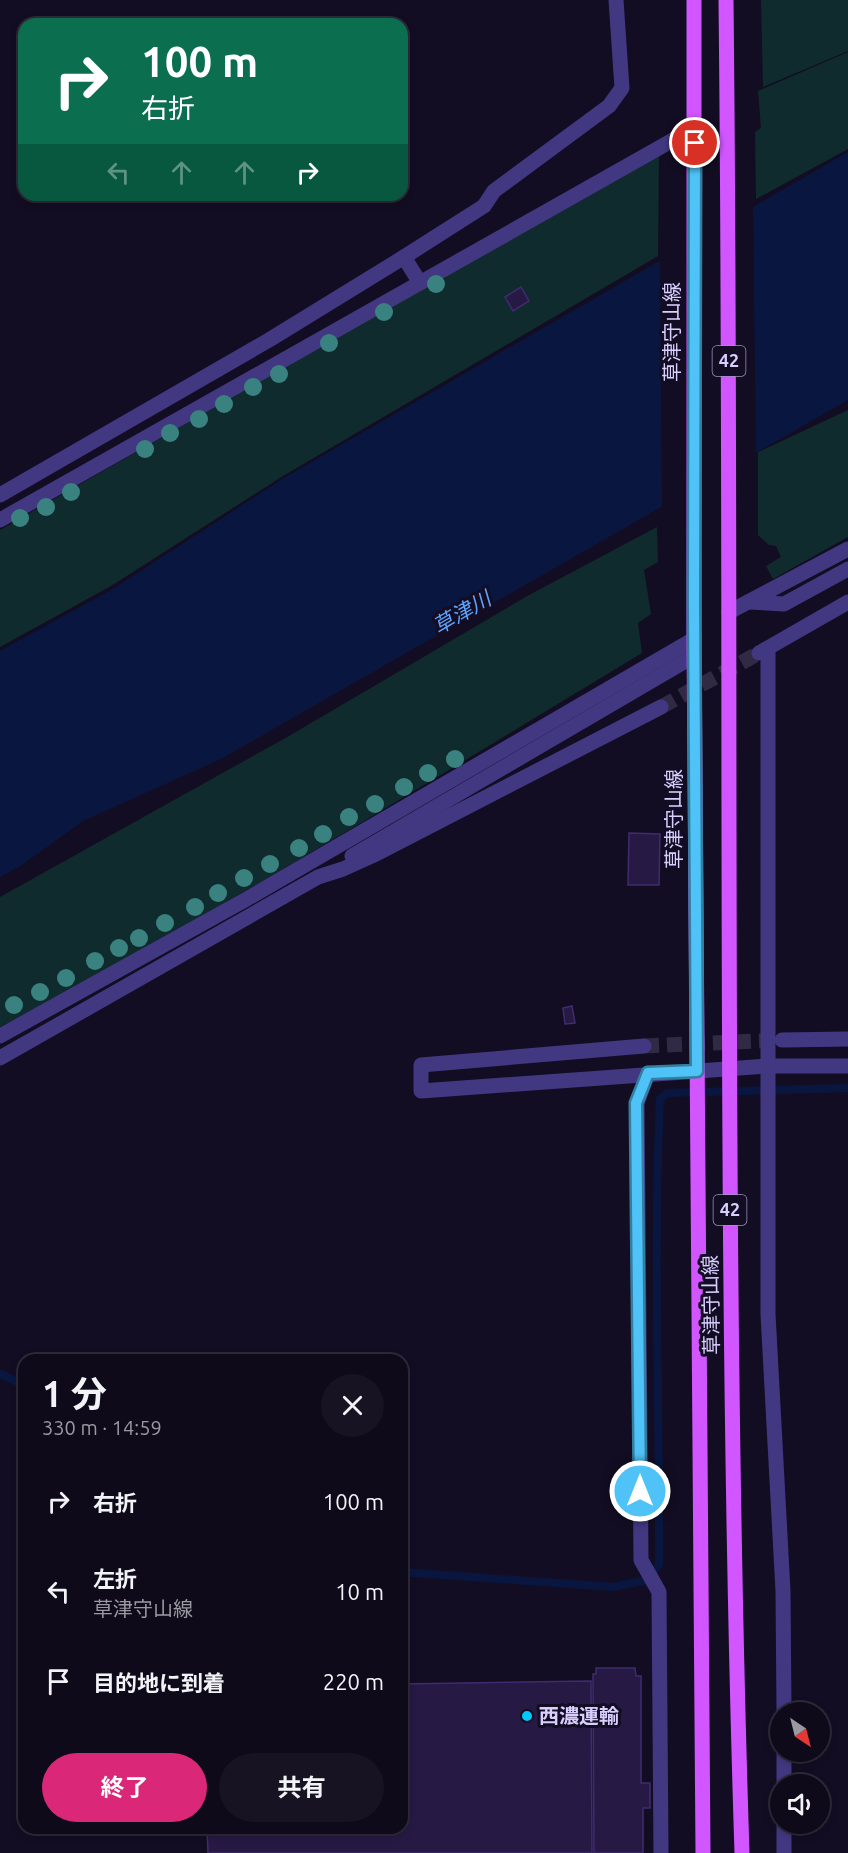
<!DOCTYPE html>
<html lang="ja">
<meta charset="utf-8">
<style>
:root{--surface:#0e0a1a;--page:#171323;--text:#f1f3f6;--muted:#9b9aa2;--line:#2e2b39;--accent:#db2777}
body{margin:0;font-family:Ubuntu,"Noto Sans JP",sans-serif;background:var(--page);color:var(--text);height:100vh;display:flex;flex-direction:column;font-size:22px;white-space:nowrap}
*{box-sizing:border-box;margin:0}
p{font-size:20px;color:var(--muted)}
.icon{flex:none;width:33px;height:33px;fill:none;stroke:currentColor;stroke-width:2;stroke-linecap:round;stroke-linejoin:round}
.map{position:relative;flex:1;overflow:hidden}
.drawer{position:absolute;left:18px;top:1354px;width:390px;height:480px;display:flex;flex-direction:column;background:var(--surface);border-radius:18px;box-shadow:0 3px 9px #0003,0 0 0 2px var(--line)}
.drawer>*{flex:none}
.guide{position:absolute;left:18px;top:18px;width:390px;height:183px;border-radius:18px;box-shadow:0 3px 9px #0003,0 0 0 2px var(--line);background:#0b6e4f;color:#fff;overflow:hidden}
.needle{width:39px;rotate:145deg}
.buttons{position:absolute;left:770px;top:1702px;display:grid;gap:12px}
.buttons a{display:grid;place-items:center;width:60px;height:60px;border-radius:50%;background:var(--surface);box-shadow:0 3px 9px #0003,0 0 0 2px var(--line);font-size:30px}
.pin{position:absolute;display:grid;place-items:center;width:51px;height:51px;color:#fff;margin:-26px;border:3px solid #fff;border-radius:50%;box-shadow:0 2px 6px #0007}
.me{position:absolute;width:66px;margin:-33px;rotate:0deg;stroke-linejoin:round;filter:drop-shadow(0 0 4px #0008)}
.turn{display:flex;align-items:center;gap:21px;height:126px;padding:0 24px;font-size:27px}
.turn .icon{width:78px;height:78px;stroke-width:2.5}
.turn b{display:block;font-size:42px;line-height:51px}
.lanes{display:flex;align-items:center;height:57px;padding:0 24px;background:#0003;justify-content:center;gap:30px;direction:ltr}
.lanes .off{opacity:.35}
.round{display:grid;place-items:center;flex:none;width:63px;height:63px;border-radius:32px;background:var(--page)}
.head{display:flex;align-items:center;justify-content:space-between;height:102px;padding:0 24px}
h1{font-size:36px;font-weight:700;line-height:45px}
.action{display:flex;gap:12px;margin-top:auto;padding:12px 24px}
.action a{flex:1;height:69px;border-radius:36px;background:var(--accent);color:#fff;font-size:24px;font-weight:700;line-height:69px;text-align:center}
.action a+a{background:var(--page);color:var(--text)}
ul{padding:0;list-style:none}
li{display:flex;align-items:center;gap:18px;height:90px;padding:0 24px}
li div{flex:1}
li b{display:block;font-size:22px}
li em{font-style:normal}
.map>svg:first-child{display:block}
.green{fill:#102b2d}
.water{fill:#091740}
.pier{fill:#130d23}
.lines{fill:none;stroke-linecap:round;stroke-linejoin:round}
.stream{stroke:#091740;stroke-width:8}
.building{fill:#261944;stroke:#402b70;stroke-width:1.5}
.minor-tunnel{stroke:#312a44;stroke-width:15;stroke-dasharray:15 8;stroke-linecap:butt}
.minor{stroke:#423882;stroke-width:15}
.primary{stroke:#d156ff;stroke-width:15}
.tree{fill:#3a8280}
.route-casing{stroke:#337fa1;stroke-width:15}
.route{stroke:#4fc3f7;stroke-width:10}
.poi-dot{fill:#00c8fa;stroke:#130d23;stroke-width:2}
.labels{text-anchor:middle;stroke-width:6;stroke-linejoin:round;paint-order:stroke}
.shield{fill:#130d23;stroke:#9e95bd;stroke-width:1.5}
.shield-label{font-size:18px;font-weight:bold;fill:#d9cfff}
.street-label{font-size:20px;fill:#d9cfff;stroke:#130d23}
.poi-label{font-size:20px;font-weight:bold;fill:#d9cfff;stroke:#130d23;text-anchor:start}
.water-label{font-size:21px;font-style:italic;fill:#5da4ff;stroke:#130d23}
</style>
<div class="map">
<svg width="848" height="1853" viewBox="0 0 848 1853">
<rect width="100%" height="100%" fill="#130d23"/>
<!-- green -->
<g class="green">
<path d="M761 0H848V51L763 87Z"/>
<path d="M848 52V149L756 199 755 132 761 128 758 91Z"/>
<path d="M659 153 658 256 283 476 111 586 0 647V530Z"/>
<path d="M848 410V537L773 579 766 566 781 557 776 546 769 545 758 535V452Z"/>
<path d="M657 527 658 562 644 570 651 614 638 623 642 653C430 781 220 912 0 1027V897L289 736 529 595Z"/>
</g>
<!-- water -->
<path class="water" d="M848 152V400L221 759 83 821 22 865 0 877V651L113 589 284 478Z"/>
<!-- pier -->
<path class="pier" d="M753 202 756 455 662 509 660 256Z"/>
<g class="lines">
<!-- stream -->
<g class="stream">
<path d="M0 1374 24 1385"/>
<path d="M402 1572 613 1587 648 1580 659 1564C660 1409 653 1254 660 1099L667 1093 848 1088"/>
</g>
</g>
<!-- building -->
<g class="building">
<path d="M521 287 529 301 513 311 505 297Z"/>
<path d="M629 833 660 834 659 885H628Z"/>
<path d="M572 1006 575 1023 565 1024 563 1008Z"/>
<path d="M596 1668H635L636 1676H641V1783H650V1808H643V1853H594L593 1674H596Z"/>
<path d="M591 1681 592 1853H208L207 1828H402V1684Z"/>
</g>
<g class="lines">
<!-- minor-tunnel -->
<g class="minor-tunnel">
<path d="M661 707 759 653"/>
<path d="M644 1046 779 1040"/>
</g>
<!-- minor -->
<g class="minor">
<path d="M404 257 420 283"/>
<path d="M0 495 269 340 404 257 484 206 494 191 609 106 622 88 616 0"/>
<path d="M0 520 696 127"/>
<path d="M749 602 784 604 848 569"/>
<path d="M729 612 848 549"/>
<path d="M768 648V1314L783 1591 784 1713"/>
<path d="M759 653 848 602"/>
<path d="M352 856 694 656"/>
<path d="M0 1036 245 900 694 639"/>
<path d="M782 1040 848 1039"/>
<path d="M644 1046 421 1065V1091L768 1066H848"/>
<path d="M0 1058 318 877 343 869 374 855 661 707"/>
<path d="M648 1073 637 1103 641 1560 659 1592 661 1853"/>
<path d="M784 1752V1785"/>
<path d="M784 1824V1853"/>
</g>
<!-- primary -->
<g class="primary">
<path d="M694 0V639L703 1853"/>
<path d="M726 0C733 618 722 1236 742 1853"/>
</g>
</g>
<!-- trees -->
<g class="tree">
<circle cx="436" cy="284" r="9"/>
<circle cx="384" cy="312" r="9"/>
<circle cx="329" cy="343" r="9"/>
<circle cx="279" cy="374" r="9"/>
<circle cx="253" cy="387" r="9"/>
<circle cx="224" cy="404" r="9"/>
<circle cx="199" cy="419" r="9"/>
<circle cx="170" cy="433" r="9"/>
<circle cx="145" cy="449" r="9"/>
<circle cx="71" cy="492" r="9"/>
<circle cx="46" cy="507" r="9"/>
<circle cx="20" cy="518" r="9"/>
<circle cx="455" cy="759" r="9"/>
<circle cx="428" cy="773" r="9"/>
<circle cx="404" cy="787" r="9"/>
<circle cx="375" cy="804" r="9"/>
<circle cx="349" cy="817" r="9"/>
<circle cx="323" cy="834" r="9"/>
<circle cx="299" cy="848" r="9"/>
<circle cx="270" cy="864" r="9"/>
<circle cx="244" cy="878" r="9"/>
<circle cx="218" cy="893" r="9"/>
<circle cx="195" cy="907" r="9"/>
<circle cx="165" cy="923" r="9"/>
<circle cx="139" cy="938" r="9"/>
<circle cx="119" cy="948" r="9"/>
<circle cx="95" cy="961" r="9"/>
<circle cx="66" cy="978" r="9"/>
<circle cx="40" cy="992" r="9"/>
<circle cx="14" cy="1005" r="9"/>
</g>
<g class="lines">
<defs>
<path id="route" d="M640 1491 636 1103 648 1073 697 1071 694 604 695 143"/>
</defs>
<!-- route casing -->
<use href="#route" class="route-casing"/>
<!-- route -->
<use href="#route" class="route"/>
</g>
<!-- markers -->
<circle class="poi-dot" cx="527" cy="1716" r="6"/>
<g class="labels">
<!-- shield labels -->
<g class="shield">
<rect x="712.5" y="346" width="33" height="30" rx="4.5"/>
<rect x="713.5" y="1195" width="33" height="30" rx="4.5"/>
</g>
<g class="shield-label">
<text x="729" y="367">42</text>
<text x="730" y="1216">42</text>
</g>
<!-- street labels -->
<g class="street-label">
<text transform="translate(672 332) rotate(-90)" y="7">草津守山線</text>
<text transform="translate(674 819) rotate(-90)" y="7">草津守山線</text>
<text transform="translate(711 1305) rotate(-91)" y="7">草津守山線</text>
</g>
<!-- poi labels -->
<g class="poi-label">
<text x="539" y="1723">西濃運輸</text>
</g>
<!-- water labels -->
<g class="water-label">
<text transform="translate(462 613) rotate(-30)" y="7">草津川</text>
</g>
</g>
</svg>
<div class="buttons">
<a><svg class="needle" viewBox="-14 -14 28 28"><path d="M0-13l5 13h-10z" fill="#e53935"/><path d="M0 13l5-13h-10z" fill="#9b9aa2"/></svg></a>
<a><svg class="icon" aria-label="sound" viewBox="0 0 24 24"><path d="M4 9h4l5-4v14l-5-4H4zM17 9q2 3 0 6"/></svg></a>
</div>
<div class="pin" style="left:695px;top:143px;background:#d93025"><svg class="icon" aria-label="arrive" viewBox="0 0 24 24"><path d="M6 21V4h12l-3 4 3 4H6"/></svg></div>
<svg class="me" style="left:640px;top:1491px" viewBox="-20 -20 40 40"><circle r="17" fill="#4fc3f7" stroke="#fff" stroke-width="3"/><path d="M0-11L8 9 0 5-8 9z" fill="#fff"/></svg>
<div class="guide">
<div class="turn"><svg class="icon" aria-label="right" viewBox="0 0 24 24"><path d="M7 20v-9h11M14 6l5 5-5 5"/></svg><div><b>100 m</b>右折</div></div>
<div class="lanes"><svg class="icon off" aria-label="left" viewBox="0 0 24 24"><path d="M17 20v-9H6M10 6l-5 5 5 5"/></svg><svg class="icon off" aria-label="ahead" viewBox="0 0 24 24"><path d="M12 20V5M6 11l6-6 6 6"/></svg><svg class="icon off" aria-label="ahead" viewBox="0 0 24 24"><path d="M12 20V5M6 11l6-6 6 6"/></svg><svg class="icon" aria-label="right" viewBox="0 0 24 24"><path d="M7 20v-9h11M14 6l5 5-5 5"/></svg></div>
</div>
<section class="drawer">
<div class="head"><div><h1>1 分</h1><p>330 m · 14:59</p></div><a class="round"><svg class="icon" aria-label="close" viewBox="0 0 24 24"><path d="M6 6l12 12M18 6L6 18"/></svg></a></div>
<ul>
<li><svg class="icon" aria-label="right" viewBox="0 0 24 24"><path d="M7 20v-9h11M14 6l5 5-5 5"/></svg><div><b>右折</b></div><em>100 m</em></li>
<li><svg class="icon" aria-label="left" viewBox="0 0 24 24"><path d="M17 20v-9H6M10 6l-5 5 5 5"/></svg><div><b>左折</b><p>草津守山線</p></div><em>10 m</em></li>
<li><svg class="icon" aria-label="arrive" viewBox="0 0 24 24"><path d="M6 21V4h12l-3 4 3 4H6"/></svg><div><b>目的地に到着</b></div><em>220 m</em></li>
</ul>
<div class="action"><a>終了</a><a>共有</a></div>
</section>
</div>
